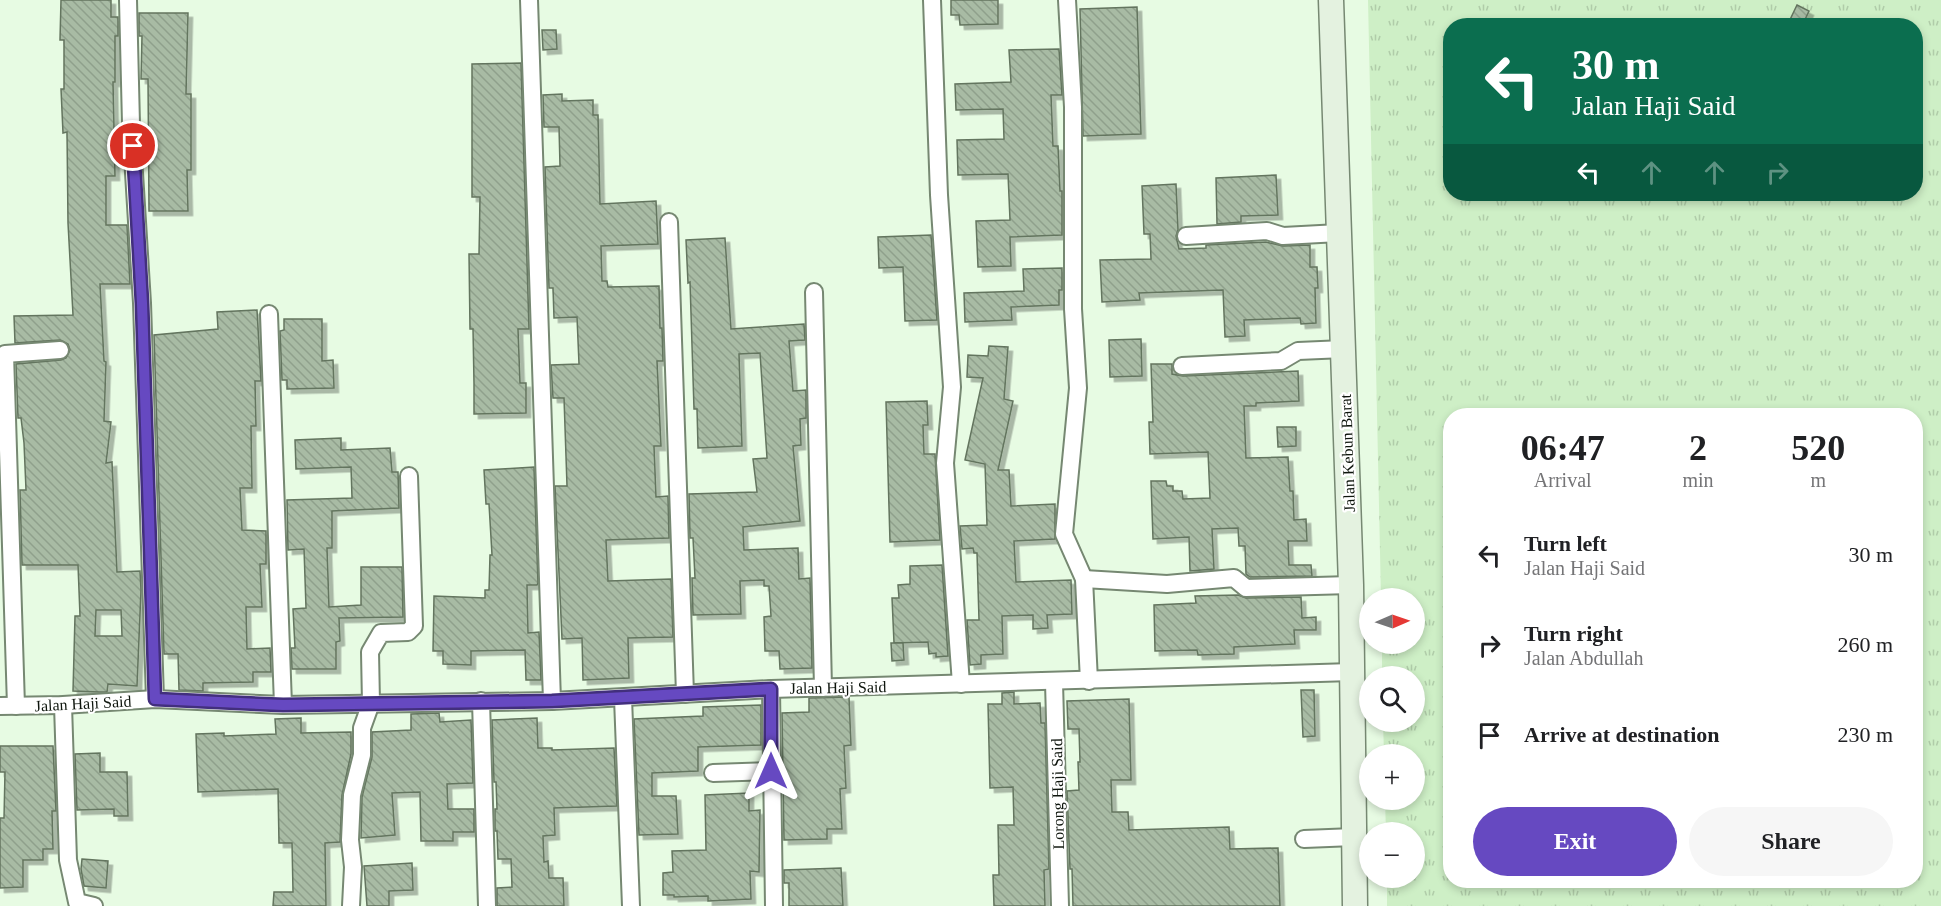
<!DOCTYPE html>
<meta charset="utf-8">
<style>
:root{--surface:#fff;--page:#f6f6f6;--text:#202124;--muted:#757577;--accent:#6649c1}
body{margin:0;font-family:"Times New Roman",serif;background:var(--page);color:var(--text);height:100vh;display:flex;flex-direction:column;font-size:22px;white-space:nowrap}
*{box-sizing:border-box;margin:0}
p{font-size:20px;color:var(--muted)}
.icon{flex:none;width:33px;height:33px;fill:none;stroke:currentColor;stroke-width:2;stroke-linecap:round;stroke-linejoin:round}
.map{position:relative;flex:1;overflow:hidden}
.panel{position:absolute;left:1443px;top:408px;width:480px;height:480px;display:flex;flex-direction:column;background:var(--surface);border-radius:24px;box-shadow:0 3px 9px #0003}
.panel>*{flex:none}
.top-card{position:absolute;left:1443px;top:18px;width:480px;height:183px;border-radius:24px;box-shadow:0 3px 9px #0003;background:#0b6e4f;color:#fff;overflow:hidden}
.needle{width:39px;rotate:88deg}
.buttons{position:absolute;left:1359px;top:588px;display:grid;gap:12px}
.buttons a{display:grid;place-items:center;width:66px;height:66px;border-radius:50%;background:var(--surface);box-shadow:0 3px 9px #0003;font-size:30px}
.pin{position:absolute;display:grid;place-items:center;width:51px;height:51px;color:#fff;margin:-26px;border:3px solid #fff;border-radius:50%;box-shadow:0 2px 6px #0007}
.me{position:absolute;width:66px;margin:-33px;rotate:0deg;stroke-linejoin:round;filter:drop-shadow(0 0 4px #0008)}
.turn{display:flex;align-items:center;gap:21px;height:126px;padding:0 30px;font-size:27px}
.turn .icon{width:78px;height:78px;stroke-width:2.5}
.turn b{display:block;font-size:42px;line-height:51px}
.lanes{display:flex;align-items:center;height:57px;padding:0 30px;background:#0003;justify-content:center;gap:30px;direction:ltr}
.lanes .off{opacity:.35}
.eta{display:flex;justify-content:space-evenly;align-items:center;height:102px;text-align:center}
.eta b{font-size:36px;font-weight:600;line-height:42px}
.action{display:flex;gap:12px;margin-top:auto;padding:12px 30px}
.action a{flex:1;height:69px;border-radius:36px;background:var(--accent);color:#fff;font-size:24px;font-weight:600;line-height:69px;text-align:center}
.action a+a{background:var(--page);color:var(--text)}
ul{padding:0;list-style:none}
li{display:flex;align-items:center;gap:18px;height:90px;padding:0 30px}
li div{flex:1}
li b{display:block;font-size:22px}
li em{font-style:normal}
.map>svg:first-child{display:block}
.grass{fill:url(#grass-tufts);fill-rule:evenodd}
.building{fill:url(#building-back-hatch);stroke:#63745e;stroke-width:1.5;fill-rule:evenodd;filter:url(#shadow)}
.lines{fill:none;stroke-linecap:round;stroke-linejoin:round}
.minor-casing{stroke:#768872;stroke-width:20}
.secondary-casing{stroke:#768872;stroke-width:27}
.minor{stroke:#fff;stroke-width:16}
.secondary{stroke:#e4f2e0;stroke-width:24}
.route-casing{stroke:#422f7d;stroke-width:15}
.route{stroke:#6649c1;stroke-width:10}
.labels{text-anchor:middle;stroke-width:4.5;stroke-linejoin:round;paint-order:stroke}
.street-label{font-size:16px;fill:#0e150d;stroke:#fff}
</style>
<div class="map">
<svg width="1941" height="906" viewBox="0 0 1941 906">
<defs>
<pattern id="grass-tufts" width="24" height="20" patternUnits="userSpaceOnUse" patternTransform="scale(1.5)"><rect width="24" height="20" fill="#ceefc6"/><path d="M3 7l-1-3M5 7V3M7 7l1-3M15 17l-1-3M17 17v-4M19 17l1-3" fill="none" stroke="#b0cca9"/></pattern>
<pattern id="building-back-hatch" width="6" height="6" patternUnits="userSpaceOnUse" patternTransform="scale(1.5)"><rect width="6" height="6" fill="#a8bba4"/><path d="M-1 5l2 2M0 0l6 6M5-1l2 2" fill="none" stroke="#8fa08c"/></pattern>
<filter id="shadow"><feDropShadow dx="4.5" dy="4.5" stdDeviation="0" flood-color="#0004"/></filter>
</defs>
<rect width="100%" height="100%" fill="#e7fbe3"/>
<!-- grass -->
<path class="grass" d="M1368 0H1941V906H1387V878H1414V832H1386L1385 800H1414V754H1384L1383 722H1414V676H1382V644H1414V598H1381ZM1450 26H1916V194H1450ZM1450 416H1916V880H1450Z"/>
<!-- building -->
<g class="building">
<path d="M61 0H111V17H118V36H115V82H113L115 176H106V225H127L130 284H100L104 361 106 362 104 421 111 422 106 463 112 462 117 572 140 571 141 590 137 686 108 684 107 692H99L73 691 75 616H80L78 565H22L20 490H26L24 443 21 418H18L16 364 61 360 66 358 70 350 68 344 60 340 15 343 14 316 73 315 68 223 67 132 63 133 61 89H64V40H60ZM96 610H121L122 636H95Z"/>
<path d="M951 0H998V24L960 25 959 15H951Z"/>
<path d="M1797 5 1809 11 1802 26H1787Z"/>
<path d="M1137 7 1141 134 1083 136 1080 9Z"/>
<path d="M139 13H188L186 94H191V170H187L188 211H149L148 79H141L142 36H139Z"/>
<path d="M542 30H556L557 49 543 50Z"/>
<path d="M1059 49 1062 95H1051L1053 146H1058L1060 191H1062V235L1010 237 1011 266 978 267 976 221 1010 220 1008 174 958 175 957 140 1004 139 1003 109 956 110 955 84 1011 82 1009 50Z"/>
<path d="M521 63 529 329H518L520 383H526V413L474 414V384L473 329H470L469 254H479L480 197H472V64Z"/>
<path d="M562 94V101L593 100V115H598L600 204 656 201 658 244 601 246 602 281H607L608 287 659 286 660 328H662L663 361H657L661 446H654L656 497 668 496 669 538 606 540 608 581 671 579 673 637 628 638 629 678 583 680 582 638 562 639 555 486H567L564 398H553L551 365 579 364 577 317 554 318 553 288H549L545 167 560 166 559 127H544L543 95Z"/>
<path d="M1276 175 1278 215 1241 216V222L1217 224 1216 178Z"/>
<path d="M1176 184 1178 230 1176 236 1179 249 1206 248V245L1266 242 1283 246 1310 245V267H1317L1318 288H1315L1316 323 1301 324 1300 318 1244 320 1245 336 1225 337 1223 290 1139 293 1140 300 1102 302 1100 260 1151 259 1150 234H1144L1142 186Z"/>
<path d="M931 235 937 320 905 321 903 267 879 268 878 237Z"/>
<path d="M725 238 731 329 804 324 805 340 789 341 793 391 806 390V418L800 419 801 445 793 446 800 521 743 527 744 550 798 548 799 579 810 578 812 668 780 669 779 651H765L764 617 771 616 769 586H764V580L740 581 741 614 693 615 692 578H695L693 538H690L689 494 757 492 753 459 767 458 760 353 739 354 742 446 698 448 697 409H694L690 282 688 283 686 240Z"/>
<path d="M1062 268V290H1059V305L1011 307 1012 320 965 322 964 293 1024 291 1023 269Z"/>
<path d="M257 310 261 381H255L256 426H251L252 488H240L242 530 266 531V564H260L262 607H246L247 649 270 648 271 672H253V682L203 683V691L179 690 178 654H164L154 335 218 329 217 312Z"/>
<path d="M284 319H322V361L333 360 334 388 287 389V380H282L280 331 284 330Z"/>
<path d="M1141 339 1142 376 1110 377 1109 340Z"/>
<path d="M989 346 1008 347 1004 399 1013 401 998 470H1009L1011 506 1055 504V539L1014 541 1016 582 1071 580 1072 614 1047 615 1048 628 1033 629V615L1002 616 1003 654 981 655V664L970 665 967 620H979L977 553H974L973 548 962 549 960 526 987 525 985 464 965 460 983 378 967 377 968 355 988 356Z"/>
<path d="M1151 364H1172V374L1183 376 1298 371 1299 401 1256 403V406H1244L1246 458 1288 457 1290 491H1293L1294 520 1306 519 1307 541H1288L1289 565H1311L1312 576 1250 577 1246 574 1245 546H1239L1238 528 1212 529 1214 569 1190 571 1189 537 1153 539 1151 481H1166L1167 486H1173V491H1182L1183 499 1210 498 1208 452 1150 454 1149 422H1153Z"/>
<path d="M927 401 928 425H923L924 454H935L940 540 890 542 886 402Z"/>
<path d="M1277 427H1296V446L1278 447Z"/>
<path d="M341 438V450L390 448 392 472H398L399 508 332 511V548H327L329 607 361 605V567H402L403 617 339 618 340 641 336 642V669H292L291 648H295L293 609 306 608 304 549 288 550 287 500 352 498 351 467 296 469 295 440Z"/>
<path d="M534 467 538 583 537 585H527L528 633 539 632 541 680H526L525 650 471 651V665L443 664V651H433L434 596 485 598V590H489L490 555H492L489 504H486L484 470Z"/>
<path d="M942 565 948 656 936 657V653L929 654 928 642 894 643 892 598H899L898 585 910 584V566Z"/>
<path d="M1238 595 1246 598 1301 597 1302 618 1316 617V630H1294L1295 644 1234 647V654L1198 655 1197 650 1155 651 1154 605 1196 603 1195 596Z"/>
<path d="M891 643H903L904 660 892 661Z"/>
<path d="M1301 690H1314L1315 736 1303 737Z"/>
<path d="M1014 692V704L1040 703 1041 723H1045L1049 869 1044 870 1045 906H994L993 875H999L998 825H1014L1013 787 990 788 988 704H1002V693Z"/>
<path d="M849 697 851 745 844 746 846 788 840 789 842 829H827V839L784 840 782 713 809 712V698Z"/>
<path d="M1129 699 1131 780H1111L1112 812H1128L1129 830 1229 827 1230 849 1278 848 1280 906H1073L1072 869H1070L1067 791 1079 790 1078 762H1080L1079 729H1068L1067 701Z"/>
<path d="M761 705V745L698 747V771L652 773V796H676L678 834 639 835 634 719 703 716V707Z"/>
<path d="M439 713 440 722 471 720 473 783 447 784 448 809H474V832H453V841H421L420 792 392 793 395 835 361 838 362 797 372 757V732L411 730V714Z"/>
<path d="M301 718V733L351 732V754L342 795 340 842 325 843 326 906H273L274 892H293L292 843H279L278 789 198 792 196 734 224 733V736L276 734 275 719Z"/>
<path d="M537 718 538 748H552V750L614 748 617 806 554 808 555 835 543 836 544 862 548 861 549 878H563L564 906H497V888L512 887 511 859H498L497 831H495V809H497L496 782H494L492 720Z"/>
<path d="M0 746H53L56 811H52L53 849H43V860H23V887L0 888V818H4L5 772H0Z"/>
<path d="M100 753V772H127L128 816H114V809L77 810 75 754Z"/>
<path d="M749 793V811L760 810 759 872 750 871 751 899 708 901V896L674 897V895H663V873L673 872 672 851 706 850 705 795Z"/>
<path d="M82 859 108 861 106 888 84 886 81 869Z"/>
<path d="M412 863 413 890 389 891V906H367L364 866Z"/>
<path d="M841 868 843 906H789V883H784V870Z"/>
</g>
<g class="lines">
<defs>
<g id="minor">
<path d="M128 0 131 124 142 303 155 699"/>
<path d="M529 0 552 701"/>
<path d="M932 0 939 195 952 387 945 463 961 684"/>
<path d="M1067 0 1073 107V309L1078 388 1064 534 1084 579 1089 681"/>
<path d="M669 222 685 694"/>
<path d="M1186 236 1267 231 1283 236 1339 233"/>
<path d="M814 292 823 688"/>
<path d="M269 314 283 705"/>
<path d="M1182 366 1281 361 1298 351 1344 349"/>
<path d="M1084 579 1167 584 1234 578 1246 588 1351 585"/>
<path d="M1054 682 1060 906"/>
<path d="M771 689 774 906"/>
<path d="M623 698 631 906"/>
<path d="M481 701 487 906"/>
<path d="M63 705 68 860 77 902 94 906"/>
<path d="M0 706 63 705 155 699 283 705 552 701 771 689 1352 672"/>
<path d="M16 706 5 354 60 350"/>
<path d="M713 773 771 771"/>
<path d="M1304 839 1354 837"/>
<path d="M351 906 353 867 350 840 352 795 362 755V728L371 703 370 652 381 633 408 632 414 626 409 476"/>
</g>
<path id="secondary" d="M1331 0 1351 585 1355 906"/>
</defs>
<!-- minor casing -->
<use href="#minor" class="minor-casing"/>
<!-- secondary casing -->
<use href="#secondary" class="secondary-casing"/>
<!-- minor -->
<use href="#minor" class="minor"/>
<!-- secondary -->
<use href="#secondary" class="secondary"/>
</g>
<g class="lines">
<defs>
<path id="route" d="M133 146 142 303 155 699 283 705 552 701 771 689V771"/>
</defs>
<!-- route casing -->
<use href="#route" class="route-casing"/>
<!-- route -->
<use href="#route" class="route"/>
</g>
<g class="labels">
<!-- street labels -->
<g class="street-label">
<text transform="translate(1347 453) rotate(-92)" y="6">Jalan Kebun Barat</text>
<text transform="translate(838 687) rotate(-1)" y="6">Jalan Haji Said</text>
<text transform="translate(83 703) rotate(-3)" y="6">Jalan Haji Said</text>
<text transform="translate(1057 794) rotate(-91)" y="6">Lorong Haji Said</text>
</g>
</g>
</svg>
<div class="buttons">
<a><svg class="needle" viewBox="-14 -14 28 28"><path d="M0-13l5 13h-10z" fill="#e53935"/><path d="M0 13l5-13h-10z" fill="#757577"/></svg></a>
<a><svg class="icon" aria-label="search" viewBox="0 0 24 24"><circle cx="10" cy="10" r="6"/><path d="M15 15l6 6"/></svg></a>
<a>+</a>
<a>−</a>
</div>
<div class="pin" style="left:133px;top:146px;background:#d93025"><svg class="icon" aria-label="arrive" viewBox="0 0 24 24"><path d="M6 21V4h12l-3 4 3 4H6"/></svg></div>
<svg class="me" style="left:771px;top:771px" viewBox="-20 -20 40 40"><path d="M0-17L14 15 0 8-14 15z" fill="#6649c1" stroke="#fff" stroke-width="4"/></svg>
<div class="top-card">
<div class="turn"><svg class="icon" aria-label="left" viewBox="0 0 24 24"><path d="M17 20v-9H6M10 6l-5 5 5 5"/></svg><div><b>30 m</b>Jalan Haji Said</div></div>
<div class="lanes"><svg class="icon" aria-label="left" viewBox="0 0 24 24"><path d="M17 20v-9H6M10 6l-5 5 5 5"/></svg><svg class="icon off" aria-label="ahead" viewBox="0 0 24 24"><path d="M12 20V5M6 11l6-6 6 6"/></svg><svg class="icon off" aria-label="ahead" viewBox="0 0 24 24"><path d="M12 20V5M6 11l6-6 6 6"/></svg><svg class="icon off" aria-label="right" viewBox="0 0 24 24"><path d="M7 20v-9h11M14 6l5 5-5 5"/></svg></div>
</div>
<section class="panel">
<div class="eta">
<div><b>06:47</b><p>Arrival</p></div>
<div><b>2</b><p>min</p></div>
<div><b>520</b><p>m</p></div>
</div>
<ul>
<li><svg class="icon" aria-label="left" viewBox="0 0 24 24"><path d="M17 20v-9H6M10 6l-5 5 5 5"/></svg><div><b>Turn left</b><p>Jalan Haji Said</p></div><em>30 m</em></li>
<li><svg class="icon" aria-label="right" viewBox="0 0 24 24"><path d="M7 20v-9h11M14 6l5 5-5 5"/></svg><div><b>Turn right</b><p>Jalan Abdullah</p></div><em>260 m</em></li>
<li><svg class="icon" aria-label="arrive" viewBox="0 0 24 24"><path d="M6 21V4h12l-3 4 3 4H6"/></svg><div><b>Arrive at destination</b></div><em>230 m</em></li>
</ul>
<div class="action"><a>Exit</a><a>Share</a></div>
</section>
</div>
